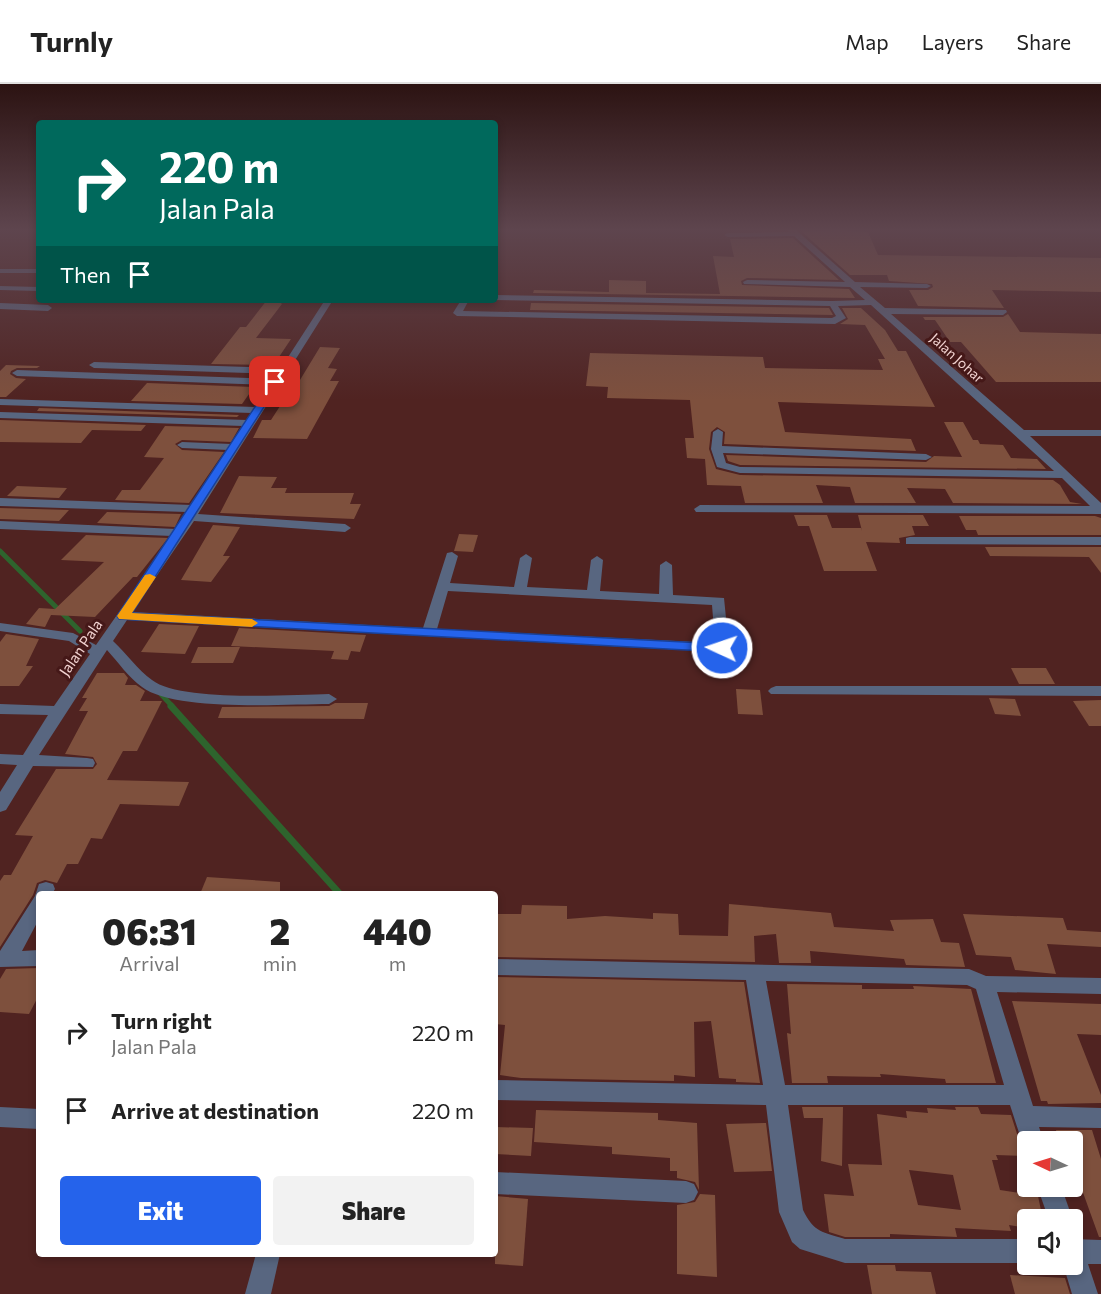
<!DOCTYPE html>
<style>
:root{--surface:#fff;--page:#f2f2f2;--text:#222;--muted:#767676;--line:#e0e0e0;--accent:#2563eb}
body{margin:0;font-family:Commissioner,sans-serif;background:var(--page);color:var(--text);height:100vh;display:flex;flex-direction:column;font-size:22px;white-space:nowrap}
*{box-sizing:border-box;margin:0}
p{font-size:20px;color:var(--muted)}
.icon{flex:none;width:33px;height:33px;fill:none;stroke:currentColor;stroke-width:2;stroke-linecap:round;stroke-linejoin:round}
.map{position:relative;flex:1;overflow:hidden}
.side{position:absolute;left:36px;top:807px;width:462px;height:366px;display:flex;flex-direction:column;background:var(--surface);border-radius:6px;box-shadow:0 3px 9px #0003}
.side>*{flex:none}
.banner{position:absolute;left:36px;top:36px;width:462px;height:183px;border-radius:6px;box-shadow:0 3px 9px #0003;background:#00695c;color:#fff;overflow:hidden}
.needle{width:39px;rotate:274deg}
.fabs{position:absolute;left:1017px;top:1047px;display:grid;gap:12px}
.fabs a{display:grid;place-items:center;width:66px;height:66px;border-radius:6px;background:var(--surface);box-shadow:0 3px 9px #0003;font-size:30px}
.pin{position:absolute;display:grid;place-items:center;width:51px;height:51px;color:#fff;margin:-26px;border-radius:12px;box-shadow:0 3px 9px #0006}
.me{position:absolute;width:66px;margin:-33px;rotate:273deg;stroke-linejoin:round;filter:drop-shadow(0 0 4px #0008)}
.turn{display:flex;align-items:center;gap:21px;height:126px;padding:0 24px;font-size:27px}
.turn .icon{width:78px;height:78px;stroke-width:2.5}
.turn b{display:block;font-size:42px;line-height:51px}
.then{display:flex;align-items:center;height:57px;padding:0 24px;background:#0003;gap:12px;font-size:22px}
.eta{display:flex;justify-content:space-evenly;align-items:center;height:102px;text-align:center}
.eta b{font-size:36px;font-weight:800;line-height:42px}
.button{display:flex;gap:12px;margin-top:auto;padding:12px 24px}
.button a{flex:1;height:69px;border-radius:6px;background:var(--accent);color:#fff;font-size:24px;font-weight:800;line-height:69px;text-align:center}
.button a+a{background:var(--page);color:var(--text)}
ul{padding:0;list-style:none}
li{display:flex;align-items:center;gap:18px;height:78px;padding:0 24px}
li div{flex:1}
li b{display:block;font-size:22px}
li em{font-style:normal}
header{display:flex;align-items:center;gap:36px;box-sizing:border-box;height:84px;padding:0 30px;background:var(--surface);border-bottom:2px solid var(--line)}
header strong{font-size:28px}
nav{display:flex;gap:33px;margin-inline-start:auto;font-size:21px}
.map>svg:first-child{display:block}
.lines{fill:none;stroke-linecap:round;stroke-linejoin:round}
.stream-far1{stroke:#2e642d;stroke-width:5}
.stream{stroke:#2e642d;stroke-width:7}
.building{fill:#7e503d;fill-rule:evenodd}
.minor{fill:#586680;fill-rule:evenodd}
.route{fill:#2563eb;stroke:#184099;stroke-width:1.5}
.slow{fill:#f59e0b}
.labels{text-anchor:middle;stroke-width:6;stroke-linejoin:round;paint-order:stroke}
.far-street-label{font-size:14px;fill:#f2d3d1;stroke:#451818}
.street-label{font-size:15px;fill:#f2d3d1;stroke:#451818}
</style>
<header>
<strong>Turnly</strong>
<nav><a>Map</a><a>Layers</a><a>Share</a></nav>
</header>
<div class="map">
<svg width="1101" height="1210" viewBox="0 0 1101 1210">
<rect width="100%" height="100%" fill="#502321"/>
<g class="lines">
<!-- stream-far1 -->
<g class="stream-far1">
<path d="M0 467 80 547"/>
<path d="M159 608 173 623"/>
</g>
<!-- stream -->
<path class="stream" d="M171 622 339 809"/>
</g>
<!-- building -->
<g class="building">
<path d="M836 146 868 148 878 171 1101 174V208L992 206 1004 224 918 222 909 206H928L933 203 932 200 889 197 887 191H850L802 148Z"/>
<path d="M793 154 839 196 747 194 741 197 742 201 849 205 855 214 533 209 534 206 609 208V196L646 197V209L720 210 713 172 734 173 730 155Z"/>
<path d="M267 216H277L282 220 256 254 291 255 279 273H275L269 281 211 280 240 243H246Z"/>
<path d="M531 219 829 224 833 231 530 226Z"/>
<path d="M842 224H861L885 246 898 267H906L935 323 778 318 785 348 911 355 916 367 724 360 725 348 717 343 711 348 709 365 716 385 740 391 1053 396 1060 401 1070 418 1082 420 953 419 945 405 907 404 916 419H855L850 403 816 401 823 419H745L741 402 707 401 705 375 687 374 685 354H694L690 316 607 314 608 303 586 302 590 269 763 273 765 284 883 286 878 275H885L865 241 840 240 848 235Z"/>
<path d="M1008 230 1020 248 1101 250V298H996L961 258H950L935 236H925L923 233H1003Z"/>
<path d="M320 263 340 264 328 284 337 285 330 297H339L307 355 253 354 262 336H271L282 319H286Z"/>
<path d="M6 281 40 282 37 284H17L11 287 10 290 16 294 26 295 6 313H0V287Z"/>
<path d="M147 299 254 303 242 320 131 317Z"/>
<path d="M39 324 239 331 237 333 37 327Z"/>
<path d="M0 336 146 341 141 347 92 346 81 359 0 358Z"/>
<path d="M944 338H963L973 356H978L980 360 1003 361 1011 374 1037 375 1046 385 740 381 728 377 726 371 926 378 934 372 962 373Z"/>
<path d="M165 342 239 344 231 358 182 356 175 360 182 366 224 368 189 419 115 416 122 406H140L164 374 144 373Z"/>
<path d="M239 392 277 393 271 404H287L285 409H354L350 420H361L354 435 220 429Z"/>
<path d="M17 402 67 404 59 414 7 412Z"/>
<path d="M0 424 69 426 59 437 0 435Z"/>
<path d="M107 428 181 430 175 443 97 439Z"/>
<path d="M794 431H827L832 444H861L862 447 858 431H923L929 442H912L915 451 899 454 900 459 866 458 877 487H824L809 442H798Z"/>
<path d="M959 432H1095L1101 434V451H978L976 446H966Z"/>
<path d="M213 441 240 443 223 472H230L211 498 181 496Z"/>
<path d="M459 450 478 451 473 468 454 467Z"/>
<path d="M86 451 168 454 137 493H133L95 533 51 531 45 543 26 540 39 524 55 525 53 527 104 478 61 476Z"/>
<path d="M985 463H1101V489L1089 473 990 472Z"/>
<path d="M159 540 199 542 185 570 141 568Z"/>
<path d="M239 544 366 551 360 568 351 567 348 576 331 575 334 567 231 562Z"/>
<path d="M6 550 39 555 26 582H33L19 602H0V558Z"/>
<path d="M198 563H240L233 579H191Z"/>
<path d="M1011 584H1046L1055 600H1019Z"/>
<path d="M97 589H124L128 594 125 601H136L145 607 140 617H162L137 667H123L107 696 189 698 179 722 120 720 102 755 91 754 78 780H67L57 799 45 796 37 799 33 811 0 863V797L4 791H11L33 752 15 751 56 685H93L97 680 93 673 65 670 88 627H79L87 614H82Z"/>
<path d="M736 605 760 606 763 631 738 630Z"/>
<path d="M989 614 1015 615 1021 632 995 630Z"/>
<path d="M1101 616V642H1089L1073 617Z"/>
<path d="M335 619H368L364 635 218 634 222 623 329 622Z"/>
<path d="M207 793 280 798V810H200Z"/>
<path d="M729 820 831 829 834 843 894 847 890 836 933 835 941 858 959 859 965 883 906 881 904 875 810 867 811 879H779L776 850 754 852 755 878 495 873V830H521L522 821 567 822V835L605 832 653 835V829L678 830 679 851 728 852Z"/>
<path d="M963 830 1063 834 1067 846 1101 848V863L1047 860 1056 890 1015 886 1011 873 976 871Z"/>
<path d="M39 884V911L29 930 0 928V895L6 885Z"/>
<path d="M495 893 744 898 760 999 736 998V995L719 994 711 937 694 938 695 993 674 991V997L521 994 500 991 505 941 495 940Z"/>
<path d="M787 900 862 901V905H914L913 902 971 905 996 999H946L945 995 880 990 881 993 827 992 828 999H792L787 949 791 950Z"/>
<path d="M1012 917 1101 920V951L1077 950 1101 1011V1019L1048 1020 1047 1017H1041Z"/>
<path d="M802 1023H843L842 1082 821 1077 823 1034H804Z"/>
<path d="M955 1023H978L981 1030 1011 1031 1024 1072 996 1071 998 1076H992L1000 1106 1038 1112 1043 1136H1028V1144L1009 1141 1011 1147 955 1144 957 1153 890 1150V1153H845L829 1148 824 1110 854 1112 848 1080 882 1081 877 1030 907 1034 906 1027 928 1029 927 1024 956 1026ZM909 1086 953 1091 961 1126 918 1121Z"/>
<path d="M536 1026 658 1029V1036L697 1039 699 1106 695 1098 677 1094V1087H670V1074L612 1070V1063L534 1058Z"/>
<path d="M766 1039 772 1087 734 1088 726 1040Z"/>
<path d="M495 1043 533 1044 531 1072 495 1070Z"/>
<path d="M1056 1046H1092L1101 1075V1153H1099L1077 1092H1072V1058H1059Z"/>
<path d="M700 1110 715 1111 717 1193 677 1190V1121L695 1118Z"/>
<path d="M495 1112 528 1115 523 1182 495 1180Z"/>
<path d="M867 1181H895L896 1187 931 1188 936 1210H872Z"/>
<path d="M1010 1191 1065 1194 1070 1210H1015Z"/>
</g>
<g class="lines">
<!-- minor -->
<g class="minor">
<path d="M788 146H796L855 198 927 200 931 202 927 204 860 203 885 224 1006 226 1007 228 1003 231 891 230 1024 346H1101V352H1030L1101 419V430L696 428 694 425 700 421 1090 422 1062 394 740 389 717 383 711 365 713 348 718 345 723 348 722 362 926 370 932 373 926 376 723 369 726 379 740 383 1054 387 871 221 838 222 846 234 835 240 457 232 453 229 461 216H469L463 227 832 234 836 232 830 222 493 216 495 211 832 217 865 216 850 203 744 200 743 198 747 196 845 198 794 152 728 153 724 151 728 149 789 148Z"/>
<rect x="0" y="185" width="39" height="4"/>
<path d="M0 202 39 203V207L0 206Z"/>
<path d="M325 216H333L198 430 345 440 351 444 345 448 194 437 132 528 423 544 447 469 452 468 458 472 450 499 514 503 520 474 526 470 532 474 527 503 587 506 591 476 597 472 603 476 600 507 659 510 660 481 666 477 672 481 673 511 724 514 729 564 722 568 127 536 113 557C126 569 138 586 152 596 180 618 291 611 329 610L337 615 329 620C286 620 175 628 142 603 129 594 118 578 107 566L39 671 87 674 93 675 95 679 93 683 33 682 6 726 0 728V708L17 681 0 680V670L23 671 48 631 0 630V620L54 622 90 570 69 557 0 547V539L73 549 96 561 172 452 0 445V437L176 445 187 428 0 422V414L192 421 228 366 182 364 177 361 182 358 232 360 243 342 0 334V328L247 336 252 329 0 321V315L256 323 270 301 17 292 12 289 17 286 274 295 277 290 94 284 89 281 94 278 281 284ZM448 507 712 521 715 559 437 545Z"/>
<path d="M0 219 48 221 52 224 48 227 0 225Z"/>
<path d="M910 453H1101V461L906 460V454Z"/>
<path d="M776 602H1101V612L771 610 768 607 771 604Z"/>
<path d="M46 798 53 800 55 805 52 810H39V835L22 867 39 866V882L0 883V867L35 812 39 800Z"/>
<path d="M495 875 969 885 986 892 1101 894V910L997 908 1033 1022 1101 1024V1044L1039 1043 1044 1058H1028V1066L1022 1058 1010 1021H788L803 1126C814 1149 823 1148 845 1155H1028V1179H845L800 1165 792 1158 779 1128 766 1021 495 1016V996L763 1001 746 896 495 891ZM766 897 967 901 976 905 1004 1001H785Z"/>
<path d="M0 1023 39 1025V1045L0 1043Z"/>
<path d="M495 1088 686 1097 694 1100 698 1108 694 1116 686 1119 495 1110Z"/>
<path d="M1037 1102H1061L1073 1136 1072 1137 1049 1136Z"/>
<path d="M1072 1155 1101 1156V1180H1088L1098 1210H1072L1063 1180H1072Z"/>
<path d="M256 1170H280L271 1210H245Z"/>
</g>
</g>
<!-- sky -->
<linearGradient id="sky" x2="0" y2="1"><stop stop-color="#2c1312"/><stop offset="0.46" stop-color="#5e454e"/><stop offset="1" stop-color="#5e454e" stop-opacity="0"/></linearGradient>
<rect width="1101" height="316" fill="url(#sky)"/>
<!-- route -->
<path class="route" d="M272 297 280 298 132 529 722 560 728 564 722 568 119 535 117 532Z"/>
<!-- slow -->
<path class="slow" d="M150 490 156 493 132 529 252 535 258 539 252 543 119 535 117 532 145 491Z"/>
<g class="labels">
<!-- far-street labels -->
<g class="far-street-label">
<text transform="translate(957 274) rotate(42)" y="5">Jalan Johar</text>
</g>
<!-- street labels -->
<g class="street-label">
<text transform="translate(81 564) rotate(-56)" y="5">Jalan Pala</text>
</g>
</g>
</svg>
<div class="fabs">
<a><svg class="needle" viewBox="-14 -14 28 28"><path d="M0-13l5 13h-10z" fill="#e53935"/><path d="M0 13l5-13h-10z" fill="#767676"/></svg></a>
<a><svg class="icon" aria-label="sound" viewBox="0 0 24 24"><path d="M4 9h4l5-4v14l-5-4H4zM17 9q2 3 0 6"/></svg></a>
</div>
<div class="pin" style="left:275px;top:298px;background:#d93025"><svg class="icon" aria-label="arrive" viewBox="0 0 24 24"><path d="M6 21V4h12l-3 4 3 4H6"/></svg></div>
<svg class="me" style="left:722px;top:564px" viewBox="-20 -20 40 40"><circle r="17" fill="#2563eb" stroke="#fff" stroke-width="3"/><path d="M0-11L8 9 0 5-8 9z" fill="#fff"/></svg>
<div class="banner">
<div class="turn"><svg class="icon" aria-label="right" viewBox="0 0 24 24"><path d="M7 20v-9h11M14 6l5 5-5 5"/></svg><div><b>220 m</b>Jalan Pala</div></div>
<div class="then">Then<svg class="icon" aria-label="arrive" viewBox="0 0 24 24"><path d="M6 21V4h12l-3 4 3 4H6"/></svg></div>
</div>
<section class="side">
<div class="eta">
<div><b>06:31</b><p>Arrival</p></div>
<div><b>2</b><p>min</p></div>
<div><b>440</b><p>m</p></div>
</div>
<ul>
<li><svg class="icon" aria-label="right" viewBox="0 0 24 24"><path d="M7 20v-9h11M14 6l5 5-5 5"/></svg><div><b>Turn right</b><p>Jalan Pala</p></div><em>220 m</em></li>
<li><svg class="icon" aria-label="arrive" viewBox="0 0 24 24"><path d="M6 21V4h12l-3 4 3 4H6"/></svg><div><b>Arrive at destination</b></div><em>220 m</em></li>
</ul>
<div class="button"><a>Exit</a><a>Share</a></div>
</section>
</div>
